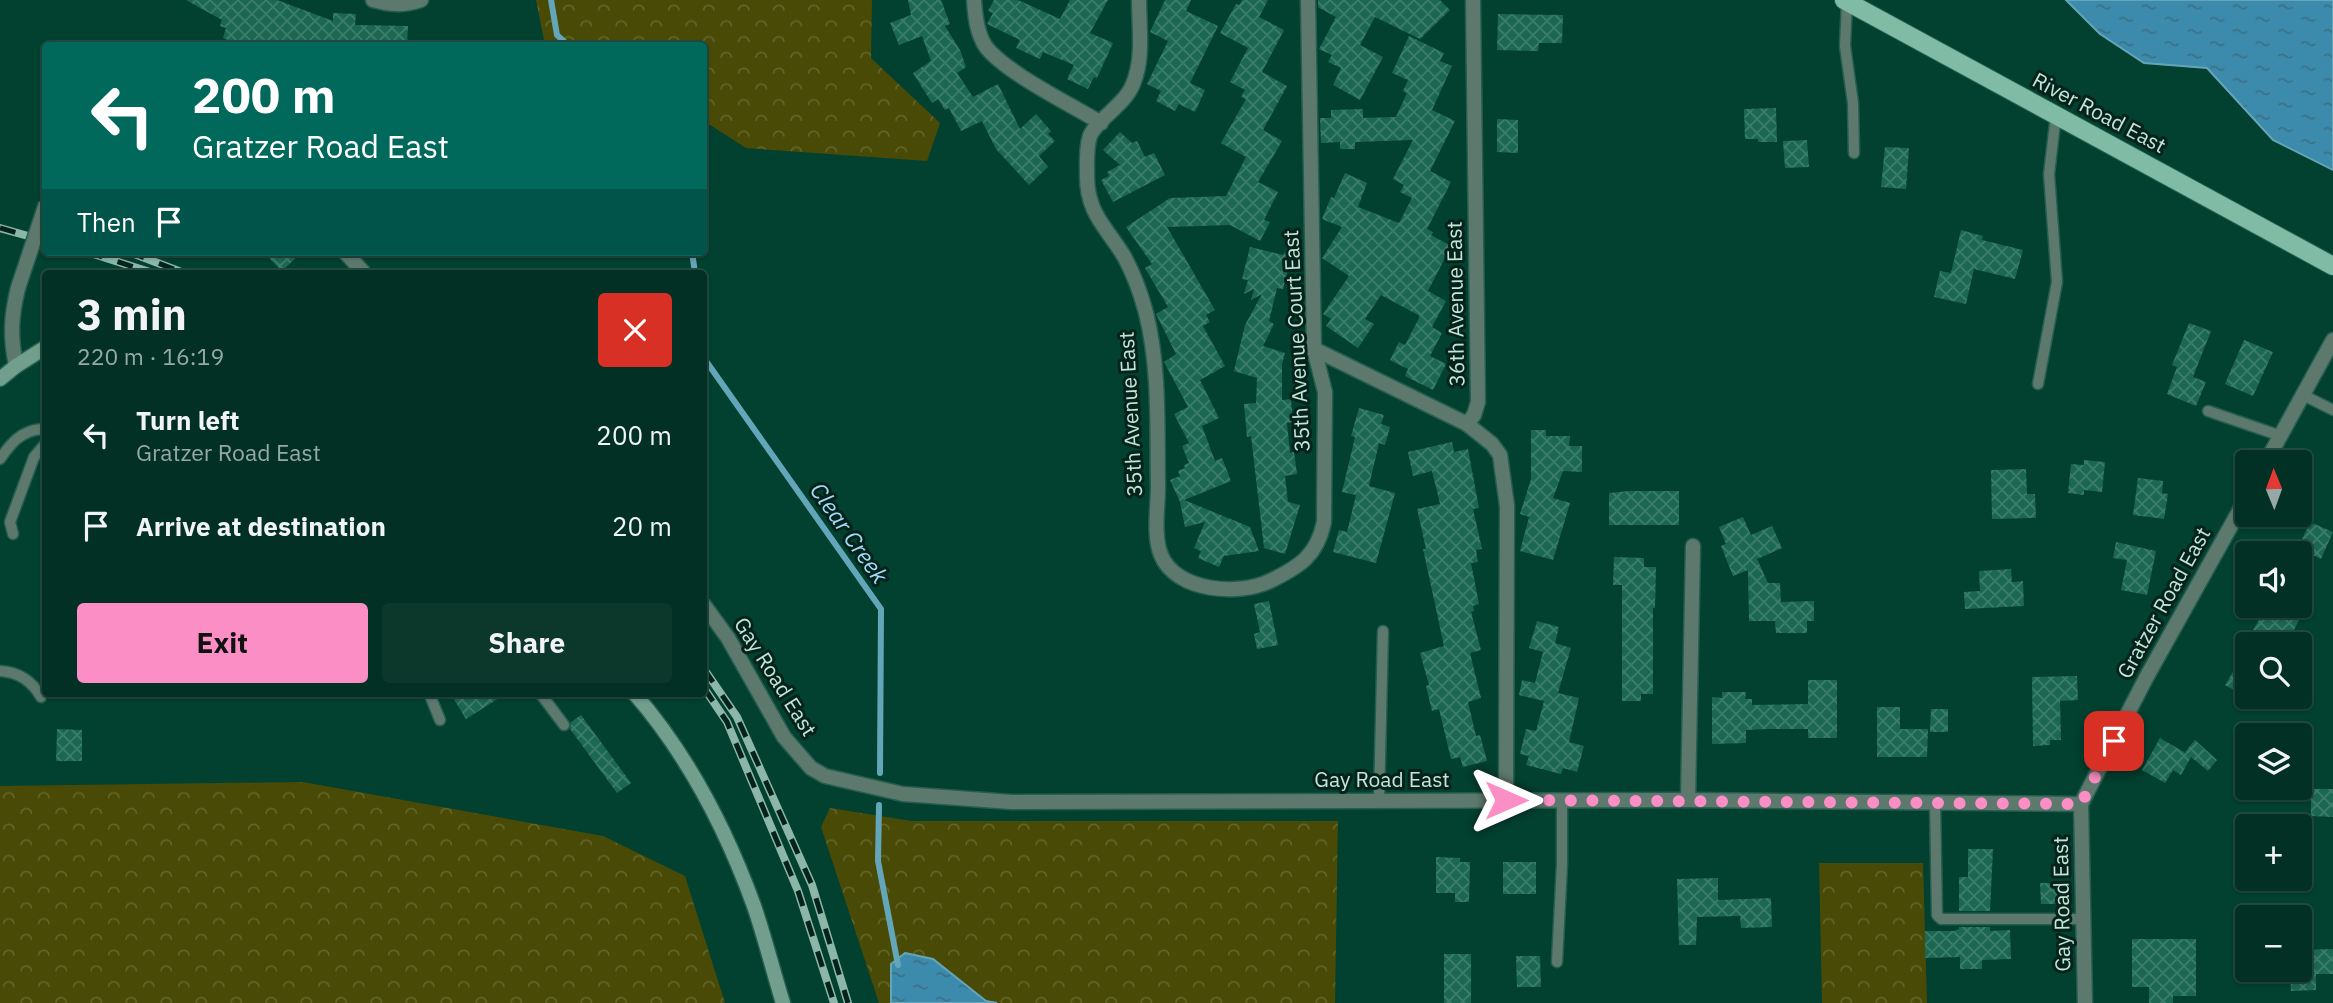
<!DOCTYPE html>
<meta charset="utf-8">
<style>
:root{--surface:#023024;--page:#0c382c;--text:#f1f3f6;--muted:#96a9a6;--line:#234b41;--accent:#fb8fc5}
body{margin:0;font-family:"IBM Plex Sans",sans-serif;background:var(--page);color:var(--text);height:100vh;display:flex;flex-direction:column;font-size:26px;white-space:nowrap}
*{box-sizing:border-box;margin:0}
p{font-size:23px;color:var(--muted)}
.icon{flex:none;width:38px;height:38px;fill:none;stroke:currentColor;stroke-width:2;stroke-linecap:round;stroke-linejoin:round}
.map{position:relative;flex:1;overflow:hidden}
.drawer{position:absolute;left:42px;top:270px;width:665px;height:427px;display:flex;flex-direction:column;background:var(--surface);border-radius:7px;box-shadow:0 2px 5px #0004,0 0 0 2px var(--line)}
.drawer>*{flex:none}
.top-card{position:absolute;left:42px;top:42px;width:665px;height:214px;border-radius:7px;box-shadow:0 2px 5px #0004,0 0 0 2px var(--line);background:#00695c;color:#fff;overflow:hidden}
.needle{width:46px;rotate:359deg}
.buttons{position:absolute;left:2235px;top:450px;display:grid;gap:14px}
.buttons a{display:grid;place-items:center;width:77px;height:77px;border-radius:7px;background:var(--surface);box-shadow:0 2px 5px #0004,0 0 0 2px var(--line);font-size:35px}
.pin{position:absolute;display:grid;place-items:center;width:60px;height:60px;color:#fff;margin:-30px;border-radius:14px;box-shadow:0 4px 10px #0006}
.me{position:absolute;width:77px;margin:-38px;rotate:90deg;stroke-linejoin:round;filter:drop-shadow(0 0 5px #0008)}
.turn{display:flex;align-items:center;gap:24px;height:147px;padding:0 35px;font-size:32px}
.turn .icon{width:91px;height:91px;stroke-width:2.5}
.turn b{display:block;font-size:49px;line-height:60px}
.then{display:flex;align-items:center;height:66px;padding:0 35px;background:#0003;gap:14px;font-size:26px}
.round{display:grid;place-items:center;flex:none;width:74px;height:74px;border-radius:7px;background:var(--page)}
.overview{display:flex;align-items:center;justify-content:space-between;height:119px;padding:0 35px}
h1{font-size:42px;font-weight:800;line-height:52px}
.action{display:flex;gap:14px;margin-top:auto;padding:14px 35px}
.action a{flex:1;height:80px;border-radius:7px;background:var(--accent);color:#111;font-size:28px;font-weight:800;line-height:80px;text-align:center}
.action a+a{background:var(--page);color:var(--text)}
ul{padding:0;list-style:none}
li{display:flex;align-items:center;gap:21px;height:91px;padding:0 35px}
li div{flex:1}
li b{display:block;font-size:26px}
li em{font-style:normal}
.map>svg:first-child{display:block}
.forest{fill:url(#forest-crowns)}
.water{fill:url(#water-ripples);stroke:#64a6b9;stroke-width:2}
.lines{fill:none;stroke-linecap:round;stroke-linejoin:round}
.stream{stroke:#64a6b9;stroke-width:6}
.building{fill:url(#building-cross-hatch)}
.lane-casing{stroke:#255e4e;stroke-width:13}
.street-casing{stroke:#255e4e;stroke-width:17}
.secondary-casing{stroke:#255e4e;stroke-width:17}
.primary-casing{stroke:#255e4e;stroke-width:20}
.lane{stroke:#5d796e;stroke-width:10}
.street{stroke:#5d796e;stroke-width:14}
.secondary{stroke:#719e8d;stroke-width:14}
.primary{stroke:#80bba5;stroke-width:18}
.rail-casing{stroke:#8cb7a8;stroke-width:8}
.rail{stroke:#05231a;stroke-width:5;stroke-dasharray:16;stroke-linecap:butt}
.street-bridge-casing{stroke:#255e4e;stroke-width:17;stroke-linecap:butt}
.street-bridge{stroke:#5d796e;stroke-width:14}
.route{stroke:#fb8fc5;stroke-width:12;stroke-dasharray:0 21.6}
.labels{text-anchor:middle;stroke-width:6;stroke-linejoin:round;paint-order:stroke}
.street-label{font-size:21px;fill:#c3e6d8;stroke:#05231a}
.water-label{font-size:23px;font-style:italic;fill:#a0dbf8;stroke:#05231a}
</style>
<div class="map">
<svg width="2333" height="1003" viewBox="0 0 2333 1003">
<defs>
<pattern id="forest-crowns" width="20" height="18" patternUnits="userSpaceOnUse" patternTransform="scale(1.75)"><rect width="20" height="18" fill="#494a05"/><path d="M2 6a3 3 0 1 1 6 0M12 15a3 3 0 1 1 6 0" fill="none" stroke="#626429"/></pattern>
<pattern id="water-ripples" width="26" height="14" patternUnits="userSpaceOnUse" patternTransform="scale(1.75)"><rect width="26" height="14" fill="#3c8aac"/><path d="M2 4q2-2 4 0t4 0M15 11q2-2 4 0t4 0" fill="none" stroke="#3b7287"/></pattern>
<pattern id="building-cross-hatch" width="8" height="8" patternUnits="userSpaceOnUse" patternTransform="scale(1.75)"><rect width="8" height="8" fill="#1c6752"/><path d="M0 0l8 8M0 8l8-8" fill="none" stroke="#3b7d6a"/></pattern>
</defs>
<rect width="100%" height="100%" fill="#024030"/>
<!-- forest -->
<g class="forest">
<path d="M536 0H872L871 58 940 123 927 161 746 148 704 121V46L545 45Z"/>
<path d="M303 782 603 836 685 876 725 1003H0V786Z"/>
<path d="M830 808 912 821H1338L1335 1003H997L986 1001 933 959 891 964V1003H879L821 827Z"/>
<path d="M1819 863H1923L1927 1003H1822Z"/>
</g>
<!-- water -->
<g class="water">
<path d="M2066 0H2333V170L2273 140 2207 68 2144 63 2100 34Z"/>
<path d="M905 953 933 959 986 1001 997 1003H891V964Z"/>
</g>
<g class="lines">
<!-- stream -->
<g class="stream">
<path d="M551 0 557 35 569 46"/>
<path d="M692 252 695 273"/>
<path d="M704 340 706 361 881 609 880 773"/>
<path d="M879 805 878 861 898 965"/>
</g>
</g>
<!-- building -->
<g class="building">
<path d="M186 0H277L333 21V13L356 14 355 25 408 26 407 46H242L223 38 226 28 220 26 222 20Z"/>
<path d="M908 0H941L950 24 945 26 960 50 966 67 957 73 973 97 998 84 1020 129 1036 114 1051 131 1048 134 1055 141 1039 156 1048 167 1029 185 996 149 982 121 961 131 949 108 945 110 938 99 932 103 913 73 931 61 922 36 899 45 890 23 911 15Z"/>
<path d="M994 0H1018L1060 19 1070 0H1108L1090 33 1113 43 1097 78 1094 77 1088 89 1067 79 1074 65 1043 52 1040 59 1016 48 1020 40 987 24 993 13 988 11Z"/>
<path d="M1165 0H1191L1186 11 1218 26 1190 83 1205 90 1195 112 1179 104 1175 111 1156 101 1161 91 1147 84 1168 41 1150 32Z"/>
<path d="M1242 0H1268L1259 17 1284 30 1262 72 1287 86 1263 130 1282 141 1258 182 1278 192 1264 220 1270 222 1260 241 1230 225 1167 227 1215 310 1206 315 1210 322 1203 326 1225 366 1200 380 1219 418 1202 426 1215 461 1222 458 1231 481 1184 500 1250 527 1259 551 1224 556 1219 567 1198 558 1201 551 1194 548 1205 522 1185 527 1180 502 1170 480 1180 476 1178 471 1185 468 1184 465 1189 463 1182 446 1189 443 1174 414 1188 407 1164 362 1176 354 1156 314 1168 307 1145 268 1152 264 1126 227 1170 198 1226 196 1246 157 1221 143 1246 99 1241 97 1245 90 1230 82 1248 48 1220 33 1236 4 1239 5Z"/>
<path d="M1318 0H1440L1450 10 1420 39 1375 17 1360 45 1383 57 1360 100 1333 85 1341 68 1328 62 1332 55 1319 49 1336 17 1318 7Z"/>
<path d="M1498 14 1563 15 1562 43H1539L1538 51 1497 50Z"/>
<path d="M1409 36 1444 53 1440 61 1452 66 1432 110 1455 121 1430 171 1451 182 1427 229 1433 232 1431 235 1451 246 1428 291 1446 301 1432 327 1442 333 1430 356 1446 364 1433 390 1405 376 1408 369 1390 360 1399 342 1405 345 1420 316 1381 295 1365 319 1374 324 1358 348 1326 326 1331 319 1323 314 1349 276 1322 258 1342 227 1322 219 1331 197 1334 198 1345 173 1367 183 1358 207 1399 223 1412 198 1400 192 1404 185 1393 179 1413 140 1355 142V149H1340V142L1321 143 1320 118H1331V110L1363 109V118L1396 117 1407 93 1403 91 1408 80 1392 73Z"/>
<path d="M1776 108 1777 142H1758V139H1745L1744 109Z"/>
<path d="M1497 119 1518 120V153L1497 152Z"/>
<path d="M1120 132 1132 143 1137 141 1145 157 1154 153 1165 175 1113 202 1101 180 1109 176 1107 172 1120 165 1103 150Z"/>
<path d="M1807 140 1809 167 1785 168 1783 141Z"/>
<path d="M1885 147 1909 148 1906 189 1881 187Z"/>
<path d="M1961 230 1983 236 1982 240 2023 250 2015 279 1974 269 1966 304 1934 297 1940 271 1951 273Z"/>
<path d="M1289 245 1294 247 1283 289 1277 288 1269 321 1274 324 1263 346 1285 353 1282 364V400L1291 399 1293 422 1287 423 1290 453 1294 452 1297 474 1285 476 1288 502 1300 505 1285 554 1264 548 1251 436 1247 437 1244 404 1256 403 1257 378 1234 371 1245 325 1262 294 1251 300 1254 289 1244 294 1248 280 1242 279 1250 247 1283 255Z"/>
<path d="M263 252H302L282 271Z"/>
<path d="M2189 323 2211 331 2193 377 2206 382 2196 406 2167 394 2177 367 2172 365Z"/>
<path d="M2244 340 2273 352 2253 396 2225 384Z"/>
<path d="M1359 408 1384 415 1381 424 1390 427 1385 445 1379 443 1369 486 1395 493 1376 563 1333 552 1339 530 1347 532 1356 495 1342 492 1355 437 1351 436Z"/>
<path d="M1531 430H1546V436H1570L1569 446H1582V472L1563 471 1553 498 1570 503 1553 560 1520 551 1529 517 1520 514 1531 479Z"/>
<path d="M1452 442 1454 452 1468 449 1479 508 1473 509 1482 549 1476 550 1478 562 1471 563 1479 604 1473 606 1474 611 1471 612 1481 650 1470 653 1481 698 1468 702 1476 736 1480 735 1487 761 1463 767 1460 757 1451 759 1439 709 1432 711 1426 686 1429 685 1420 653 1444 646 1423 549H1426L1417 509 1440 504 1432 471 1413 476 1408 452Z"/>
<path d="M2084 460 2105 462 2102 492 2084 490V495L2068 493 2071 464 2084 465Z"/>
<path d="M2026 469 2027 494H2035L2036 518 1992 519 1991 470Z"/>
<path d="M2138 478 2163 481 2162 493 2168 494 2164 519 2133 515Z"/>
<path d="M1629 491H1679V525H1609V493Z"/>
<path d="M1743 517 1751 535 1772 526 1782 548 1757 559 1768 583H1780L1781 602 1814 601V621H1807V633H1776L1775 621H1749L1748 570 1733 576 1721 546 1726 544 1719 527Z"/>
<path d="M2310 522 2333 532 2321 559 2298 548Z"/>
<path d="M2116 542 2156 551 2147 595 2121 590 2127 560 2113 558Z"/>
<path d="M1614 557 1644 558V567H1656L1655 608H1653V694H1641V701H1622V585H1613Z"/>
<path d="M2011 569 2012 582 2023 581 2024 606 1965 609 1964 592 1980 591 1979 571Z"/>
<path d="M1269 601 1278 645 1257 649 1254 634 1260 632 1254 604Z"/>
<path d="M2267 606 2299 620 2287 644H2245Z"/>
<path d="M1537 621 1559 627 1555 643 1571 648 1558 693 1579 698 1569 742 1584 746 1577 772 1563 768 1561 774 1526 765 1529 756 1520 754 1526 729 1536 731 1544 701 1519 695 1522 680 1535 683 1543 652 1529 648Z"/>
<path d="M2247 649V684L2241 694 2225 685Z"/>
<path d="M2077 676 2078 700 2060 701 2061 740H2050V745L2033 746 2032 677Z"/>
<path d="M1808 680H1837V738H1808V729H1768L1746 730V743L1712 744V697L1722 698V692H1746L1745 699H1752V705L1808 704Z"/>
<path d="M450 693H507L466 719Z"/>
<path d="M1877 707H1900V729H1928L1927 757H1877Z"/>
<path d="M1931 709H1948V732H1930Z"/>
<path d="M581 715 631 783 617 793 570 729 571 722Z"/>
<path d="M57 729 82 730V761H56Z"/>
<path d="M2160 738 2189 755 2185 752 2195 740 2217 760 2208 771 2191 757 2181 775 2173 770 2165 783 2142 770Z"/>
<path d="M2311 789H2333V817L2311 816Z"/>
<path d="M1968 849H1993L1990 911H1959V877H1968Z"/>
<path d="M1436 857 1460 858V862H1470L1469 902H1455V893H1436Z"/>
<rect x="1503" y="862" width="33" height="32"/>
<path d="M1718 878V900L1771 898 1772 927 1741 928 1740 916 1697 917 1696 945H1679L1677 879Z"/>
<path d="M2040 883H2061V904H2041Z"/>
<path d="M1959 927H1990V931L2010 930 2011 959 1982 960V969H1960V957L1925 958V931H1954L1959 929Z"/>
<path d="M2132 939H2196V996H2173V1003H2149V987H2132Z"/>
<path d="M2333 949V974H2316V990L2291 991 2290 970H2300V950Z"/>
<rect x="1444" y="954" width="27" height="49"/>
<path d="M1516 956H1540L1541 987H1517Z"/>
</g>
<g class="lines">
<defs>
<g id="lane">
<path d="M1847 2 1845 46 1853 103 1854 153"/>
<path d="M2038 384 2057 282 2049 174 2056 115"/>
<path d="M2303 395 2333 410"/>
<path d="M2208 411 2281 436"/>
<path d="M0 459C11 443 21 431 41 429L46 433"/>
<path d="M13 534 10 522 34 457 46 443"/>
<path d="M0 671C19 672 32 681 41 697"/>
<path d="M429 693 440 720"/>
<path d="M540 693 564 725"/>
<path d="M1379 801 1383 631"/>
<path d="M1935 802 1937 915 1941 919H2083"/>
<path d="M1557 962 1562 864V800"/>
</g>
<g id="street">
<path d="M373 0C391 5 403 6 421 0"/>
<path d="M974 0C975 16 977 34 986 47 1006 73 1072 105 1101 123"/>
<path d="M1139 0C1139 27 1144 58 1133 84 1125 105 1096 120 1090 136 1086 148 1087 162 1087 173 1086 214 1107 227 1125 258 1134 275 1141 294 1146 313 1160 368 1157 430 1158 487 1158 508 1153 535 1161 555 1176 592 1239 596 1270 581 1299 567 1317 556 1324 522L1325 392 1314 349 1308 0"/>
<path d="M345 252 364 273"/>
<path d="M1314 349 1467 424 1492 444 1500 455 1507 506 1506 800"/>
<path d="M16 366C10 336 11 317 18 288"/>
<path d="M1467 424 1474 415 1478 402 1473 0"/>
<path d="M2266 462 2333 340"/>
<path d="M704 605 728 638 784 737 811 768 825 776 903 794 1011 802 1688 800 2081 804 2085 1003"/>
<path d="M1688 800 1693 546"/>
<path d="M2081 804 2146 678 2247 497"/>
</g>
<g id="secondary">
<path d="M0 379 16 366 46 347"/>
<path d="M634 693C688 755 726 829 754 906 765 938 773 971 783 1003"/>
</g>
<path id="primary" d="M1844 0 2333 266"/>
</defs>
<!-- lane casing -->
<use href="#lane" class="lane-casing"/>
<!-- street casing -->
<use href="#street" class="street-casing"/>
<!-- secondary casing -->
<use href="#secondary" class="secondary-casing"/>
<!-- primary casing -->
<use href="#primary" class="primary-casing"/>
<!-- lane -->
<use href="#lane" class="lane"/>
<!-- street -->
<use href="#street" class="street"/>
<!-- secondary -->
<use href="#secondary" class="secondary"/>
<!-- primary -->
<use href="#primary" class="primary"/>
<defs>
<g id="rail">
<path d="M0 228 46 241"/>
<path d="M87 252 153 273"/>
<path d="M129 252 184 273"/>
<path d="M704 669 737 717 812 885 848 1003"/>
<path d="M704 688 727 722 798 891 834 1003"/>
</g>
</defs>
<!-- rail casing -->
<use href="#rail" class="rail-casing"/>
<!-- rail -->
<use href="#rail" class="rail"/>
<defs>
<path id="street-bridge" d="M18 288 46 204"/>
</defs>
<!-- street-bridge casing -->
<use href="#street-bridge" class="street-bridge-casing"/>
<!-- street-bridge -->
<use href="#street-bridge" class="street-bridge"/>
</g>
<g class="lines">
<!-- route -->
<path class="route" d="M1506 800 2081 804 2114 741"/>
</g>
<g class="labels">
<!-- street labels -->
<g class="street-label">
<text transform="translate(2099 113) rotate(28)" y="7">River Road East</text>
<text transform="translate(1456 304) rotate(-91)" y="7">36th Avenue East</text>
<text transform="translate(1297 341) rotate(-93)" y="7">35th Avenue Court East</text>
<text transform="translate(1131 414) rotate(-93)" y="7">35th Avenue East</text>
<text transform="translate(2164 603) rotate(-61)" y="7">Gratzer Road East</text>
<text transform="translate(775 677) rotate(58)" y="7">Gay Road East</text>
<text x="1382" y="787">Gay Road East</text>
<text transform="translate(2062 904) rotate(-91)" y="7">Gay Road East</text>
</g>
<!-- water labels -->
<g class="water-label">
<text transform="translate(849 533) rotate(55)" y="8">Clear Creek</text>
</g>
</g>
</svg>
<div class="buttons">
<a><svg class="needle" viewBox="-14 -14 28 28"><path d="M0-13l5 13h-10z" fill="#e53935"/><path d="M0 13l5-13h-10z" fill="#96a9a6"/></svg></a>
<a><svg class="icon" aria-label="sound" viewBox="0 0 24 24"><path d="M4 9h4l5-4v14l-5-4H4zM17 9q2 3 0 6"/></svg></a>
<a><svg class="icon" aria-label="search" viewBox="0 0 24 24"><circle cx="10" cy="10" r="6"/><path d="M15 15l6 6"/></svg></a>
<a><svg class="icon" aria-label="layers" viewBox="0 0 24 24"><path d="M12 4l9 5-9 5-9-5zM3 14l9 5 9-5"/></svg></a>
<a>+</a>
<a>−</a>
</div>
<div class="pin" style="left:2114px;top:741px;background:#d93025"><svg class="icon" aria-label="arrive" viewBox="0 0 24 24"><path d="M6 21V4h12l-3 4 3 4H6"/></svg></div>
<svg class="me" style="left:1506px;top:800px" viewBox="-20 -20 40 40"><path d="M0-17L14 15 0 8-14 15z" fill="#fb8fc5" stroke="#fff" stroke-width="4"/></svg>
<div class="top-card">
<div class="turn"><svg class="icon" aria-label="left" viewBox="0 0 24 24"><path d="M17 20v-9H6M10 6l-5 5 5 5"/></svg><div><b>200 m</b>Gratzer Road East</div></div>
<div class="then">Then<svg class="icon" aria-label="arrive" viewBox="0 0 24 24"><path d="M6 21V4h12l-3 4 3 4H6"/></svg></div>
</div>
<section class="drawer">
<div class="overview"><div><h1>3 min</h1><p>220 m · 16:19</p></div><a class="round" style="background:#d93025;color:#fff"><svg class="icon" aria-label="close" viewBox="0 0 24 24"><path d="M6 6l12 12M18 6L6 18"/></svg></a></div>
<ul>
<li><svg class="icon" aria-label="left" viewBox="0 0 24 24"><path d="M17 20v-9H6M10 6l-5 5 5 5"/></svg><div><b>Turn left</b><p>Gratzer Road East</p></div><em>200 m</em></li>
<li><svg class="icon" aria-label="arrive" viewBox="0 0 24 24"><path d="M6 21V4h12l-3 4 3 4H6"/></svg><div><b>Arrive at destination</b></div><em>20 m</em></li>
</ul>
<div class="action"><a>Exit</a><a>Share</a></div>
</section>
</div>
